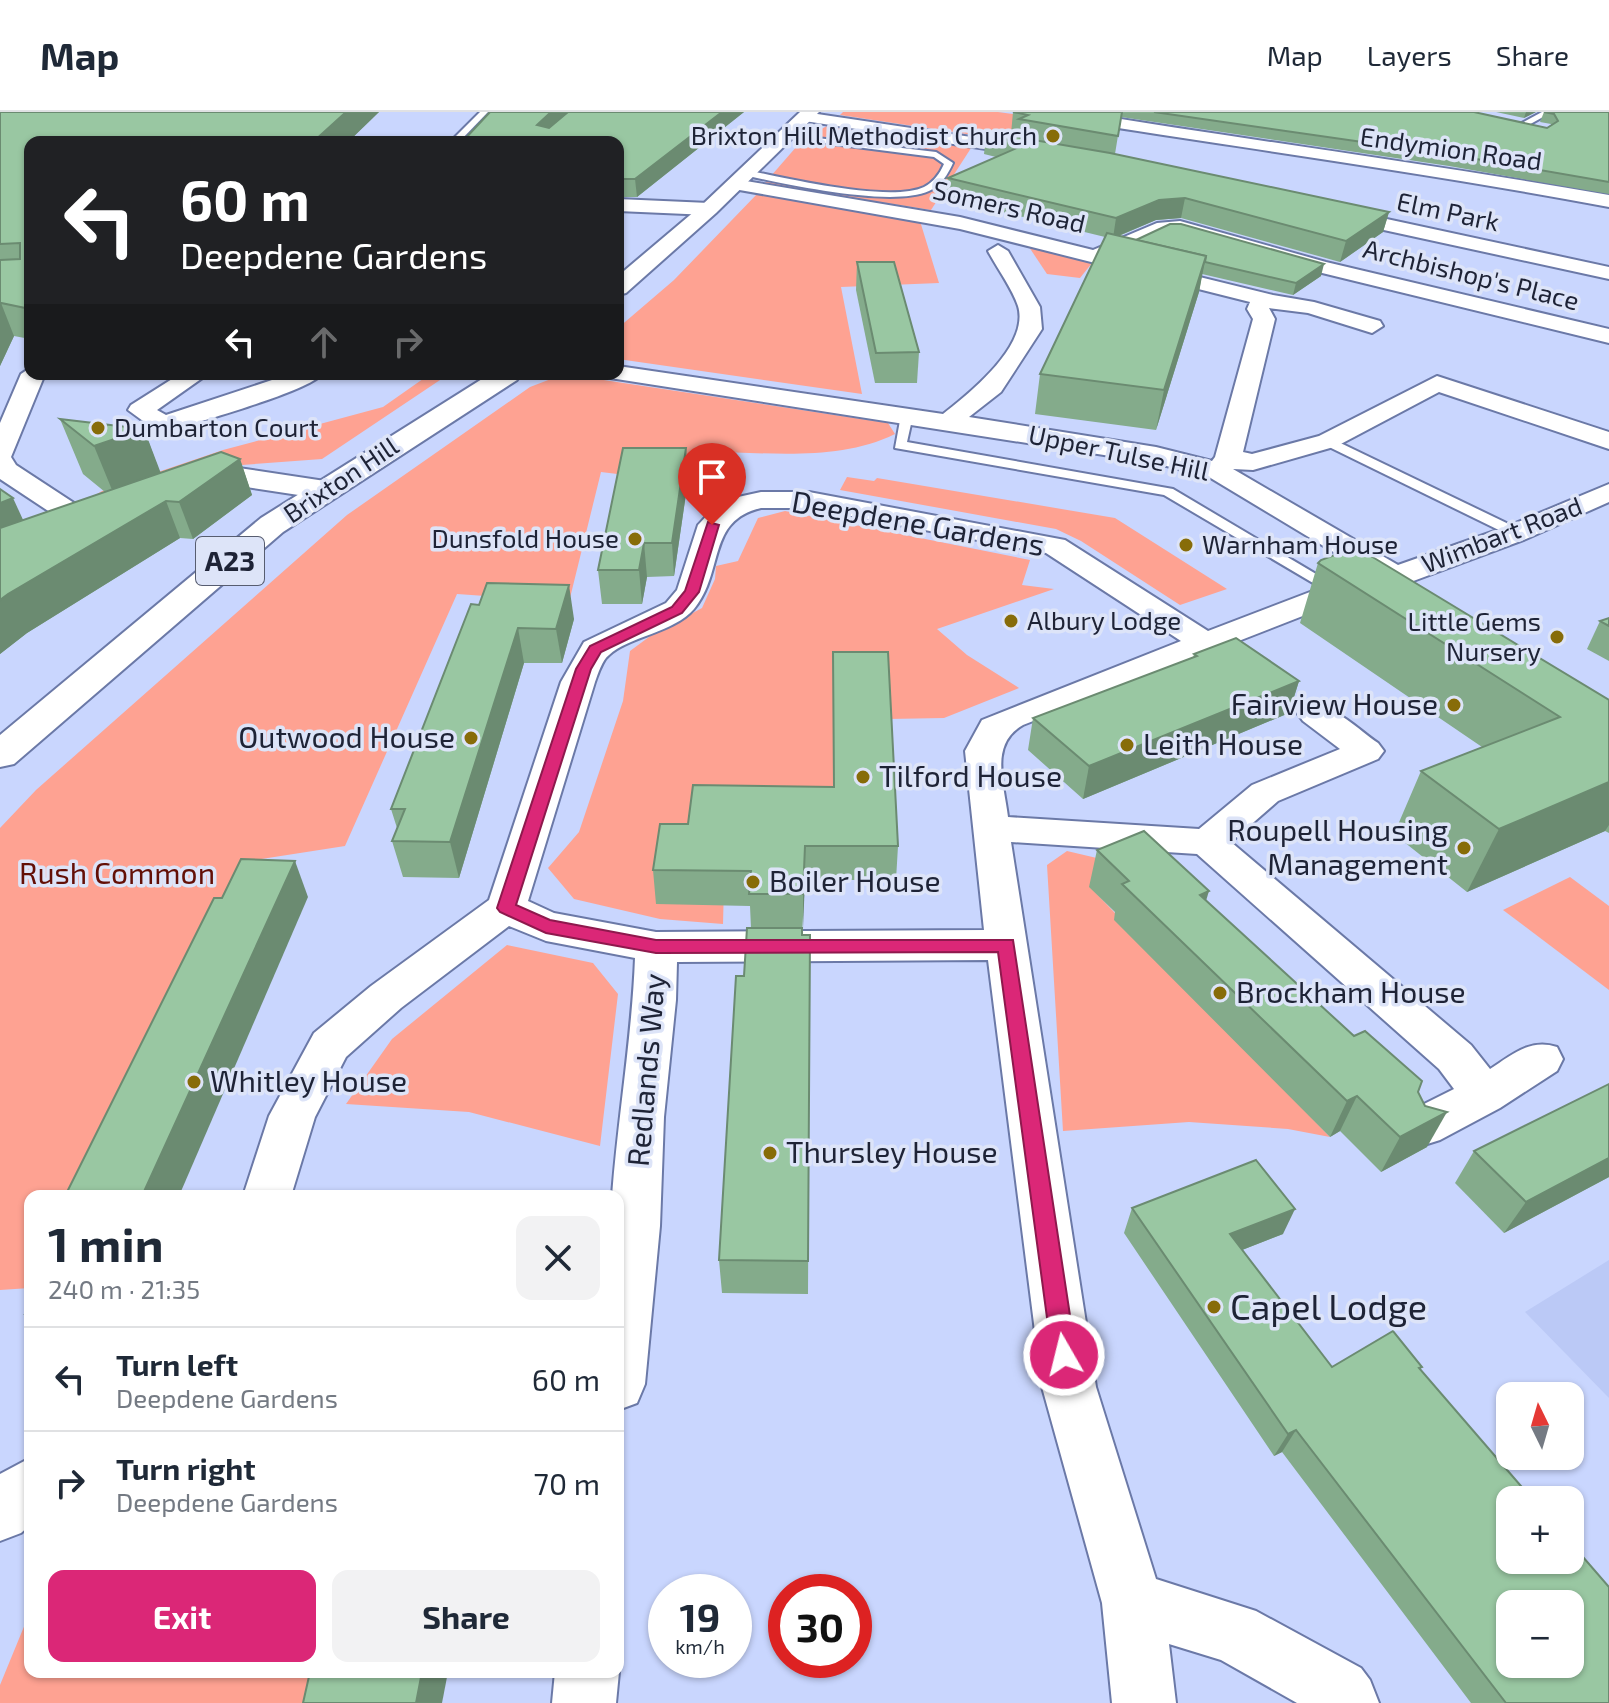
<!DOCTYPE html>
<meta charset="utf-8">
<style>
:root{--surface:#fff;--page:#f2f2f3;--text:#1f2937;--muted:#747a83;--line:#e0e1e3;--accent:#db2777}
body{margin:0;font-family:"Exo 2",sans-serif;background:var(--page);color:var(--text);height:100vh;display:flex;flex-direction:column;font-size:30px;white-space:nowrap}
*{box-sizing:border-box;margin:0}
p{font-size:26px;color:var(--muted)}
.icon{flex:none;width:44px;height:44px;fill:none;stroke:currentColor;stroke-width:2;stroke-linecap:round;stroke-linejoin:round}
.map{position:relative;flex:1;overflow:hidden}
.details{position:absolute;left:24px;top:1078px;width:600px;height:488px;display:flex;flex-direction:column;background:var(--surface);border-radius:16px;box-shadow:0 2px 6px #0004}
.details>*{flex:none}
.hud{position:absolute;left:24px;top:24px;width:600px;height:244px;border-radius:16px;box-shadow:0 2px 6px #0004;background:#202124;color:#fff;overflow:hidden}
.needle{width:52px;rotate:355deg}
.fabs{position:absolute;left:1496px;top:1270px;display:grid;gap:16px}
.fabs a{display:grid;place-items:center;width:88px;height:88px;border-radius:16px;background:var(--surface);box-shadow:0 2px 6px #0004;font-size:40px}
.speed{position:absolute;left:648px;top:1462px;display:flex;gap:16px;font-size:40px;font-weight:700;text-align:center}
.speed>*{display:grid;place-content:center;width:104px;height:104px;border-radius:50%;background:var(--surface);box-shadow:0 2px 6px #0004;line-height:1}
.speed small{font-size:20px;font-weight:400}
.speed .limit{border:12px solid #d22;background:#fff;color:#111}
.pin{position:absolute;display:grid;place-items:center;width:68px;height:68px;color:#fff;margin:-82px -34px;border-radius:50% 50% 50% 0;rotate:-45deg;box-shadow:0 0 8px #0007}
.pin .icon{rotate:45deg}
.me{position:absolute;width:88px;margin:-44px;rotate:352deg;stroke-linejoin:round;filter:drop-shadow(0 0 6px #0008)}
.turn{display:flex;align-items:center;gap:28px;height:168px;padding:0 24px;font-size:36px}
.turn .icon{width:104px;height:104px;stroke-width:2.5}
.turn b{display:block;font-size:56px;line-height:68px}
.lanes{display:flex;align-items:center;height:76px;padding:0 24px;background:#0003;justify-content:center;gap:40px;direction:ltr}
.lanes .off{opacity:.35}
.round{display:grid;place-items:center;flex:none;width:84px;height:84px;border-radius:16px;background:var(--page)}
.head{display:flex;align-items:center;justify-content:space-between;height:136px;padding:0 24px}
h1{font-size:48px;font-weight:700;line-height:60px}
.button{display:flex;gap:16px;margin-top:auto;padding:16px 24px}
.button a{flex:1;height:92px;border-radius:16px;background:var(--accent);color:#fff;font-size:32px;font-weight:700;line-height:92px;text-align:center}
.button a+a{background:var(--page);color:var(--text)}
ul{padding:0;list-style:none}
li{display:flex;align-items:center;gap:24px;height:104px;padding:0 24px;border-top:2px solid var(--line)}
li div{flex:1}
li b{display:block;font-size:30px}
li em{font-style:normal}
header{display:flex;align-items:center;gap:48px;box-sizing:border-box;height:112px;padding:0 40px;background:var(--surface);border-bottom:2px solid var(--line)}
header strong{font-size:38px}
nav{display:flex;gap:44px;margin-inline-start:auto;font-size:28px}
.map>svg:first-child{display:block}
.built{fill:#bbc9f6}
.green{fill:#fea292}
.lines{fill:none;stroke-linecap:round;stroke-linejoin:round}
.lane-casing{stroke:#6b79a7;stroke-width:4}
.street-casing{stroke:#6b79a7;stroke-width:4}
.secondary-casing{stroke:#6b79a7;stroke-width:4}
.highway-casing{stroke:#6b79a7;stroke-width:4}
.lane{fill:#fff;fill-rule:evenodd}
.street{fill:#fff;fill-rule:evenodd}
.secondary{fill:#fff;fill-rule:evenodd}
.highway{fill:#fff;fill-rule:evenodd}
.wall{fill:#84ab8b}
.shaded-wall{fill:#6b8b71}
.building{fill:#99c7a2;stroke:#6b8b71;stroke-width:2;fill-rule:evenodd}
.route{fill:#db2777;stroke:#8e194d;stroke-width:2}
.poi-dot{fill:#876c09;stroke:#dde4f8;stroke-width:3}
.labels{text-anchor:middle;stroke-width:7;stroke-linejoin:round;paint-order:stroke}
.far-poi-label{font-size:26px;fill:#1e2336;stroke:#dde4f8;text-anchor:end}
.far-street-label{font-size:26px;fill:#1e2336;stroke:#dde4f8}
.shield{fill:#dde4f8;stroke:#575d70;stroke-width:2}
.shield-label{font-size:28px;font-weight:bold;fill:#1e2336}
.street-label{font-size:30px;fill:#1e2336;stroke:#dde4f8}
.poi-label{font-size:30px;fill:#1e2336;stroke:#dde4f8;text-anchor:start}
.park-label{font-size:30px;fill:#630f06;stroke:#dde4f8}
.near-poi-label{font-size:36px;fill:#1e2336;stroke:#dde4f8;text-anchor:start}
</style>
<header>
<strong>Map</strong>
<nav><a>Map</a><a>Layers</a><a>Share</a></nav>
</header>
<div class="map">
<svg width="1609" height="1591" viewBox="0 0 1609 1591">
<rect width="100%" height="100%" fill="#c9d6fe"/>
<!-- built -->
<path class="built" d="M1609 1148V1286L1525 1200Z"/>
<!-- green -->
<g class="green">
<path d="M843 0H998L1115 16 1037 10 1000 27 840 3Z"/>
<path d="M829 13 973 33 931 98 764 72 804 26Z"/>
<path d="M758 81 920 109 939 171 841 175 862 282 618 247V216L674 168Z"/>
<path d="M1029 135 1092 151 1080 166 1047 162Z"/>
<path d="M430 262H449L322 347 214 355 89 387 102 379 223 338 383 295Z"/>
<path d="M564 262 888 311 895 322C838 350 769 340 707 340L706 351 669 350 650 366 601 360 569 490 457 482 345 734 255 748 87 1084H30V1176L0 1178V716L36 678 347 403 530 275Z"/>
<path d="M847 365 874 369 877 366 1115 406 1227 477 1180 493 1081 429 1056 417 840 378Z"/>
<path d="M785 399 1030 448 1022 473 1054 477 937 517 967 543 1019 576 944 606 888 607 834 714 724 773 723 812 660 807 574 787 548 756 579 720 623 589 630 539 653 522 702 496 715 467 716 454 738 449 758 406Z"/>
<path d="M1067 739 1135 755 1090 775 1330 1025 1288 1017 1189 1010 1063 1019 1047 753Z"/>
<path d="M1570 765 1609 794V878L1503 798Z"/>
<path d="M507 833 593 851 618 882 600 1034 469 1000 346 992 392 927Z"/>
<path d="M30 1500V1560H328L322 1591H0V1573Z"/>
</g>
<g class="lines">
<defs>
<g id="lane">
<path d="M480 0H488L459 30H450Z"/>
<path d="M1542 0H1552L1525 15 1518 13Z"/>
<path d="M783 22 936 40 953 51C948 62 941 74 929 79 891 96 785 72 743 63L746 58C785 66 890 91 924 75 934 70 940 61 944 52L934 45 786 26Z"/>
<path d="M907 299 913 303 907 330 1173 377 1343 478 1335 483 1330 481 1164 383 895 336 901 303Z"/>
<path d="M1328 325 1521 418 1523 421 1516 425 1511 424 1323 332V326Z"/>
</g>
<g id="street">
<path d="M804 0 1038 35 1046 40 1038 45 798 8 796 5Z"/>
<path d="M1040 0H1077C1254 29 1432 52 1609 83V95C1423 60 1235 35 1048 5Z"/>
<path d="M734 67 960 105 1093 138 1157 111 1180 109 1326 150 1609 217V231L1314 159 1179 121H1167L1114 144 1273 183 1314 190 1380 209 1383 214 1372 221 1308 201 1269 196 1275 207 1243 340 1252 342 1319 324 1437 264 1609 320V337L1439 280 1337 334 1253 358 1233 357 1398 453 1506 415 1609 372V390L1526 427 1408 471 1377 475 1023 613C989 632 1004 671 1008 705L1199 717 1252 673 1340 637 1303 609 1298 602 1303 595C1331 588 1356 616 1378 631L1384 639 1378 647 1278 689 1231 730 1471 933 1490 957C1512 943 1530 926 1557 935L1563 947 1557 959 1500 996 1440 1028 1424 1033 1408 1028 1401 1014 1408 1000 1454 977 1439 957 1197 742 1011 730 1096 1275 1156 1467 1256 1499 1361 1556 1370 1568 1379 1591H1297L1221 1548 1169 1532 1176 1591H1112L1102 1491 1042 1275 988 848 677 850 676 888 664 1005 660 1114 645 1272 637 1291 618 1298V1084H612C618 1004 632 926 635 846L546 829 509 814 401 896 346 945 315 1005 291 1084H243L269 1004 314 921 371 874 489 788 561 570 584 530 666 491 677 478 698 413 714 396 729 387 761 380H809L1065 428 1208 519 1365 459 1209 365 1155 351 610 266 607 262H618V254L943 302C970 281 1030 233 1018 194 1012 176 997 156 988 139L998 133 1008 139 1040 195 1042 217 1001 280 969 305 1156 335 1212 349 1215 345 1253 207 1247 197 1250 190 960 117 728 76 725 72ZM761 396H809L1046 441 1181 529 982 608 965 639 984 818 656 820 554 801 528 789 595 570C598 562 602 548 609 543 628 525 675 520 694 497 725 459 706 409 761 396Z"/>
<path d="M618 87 709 91 718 97 709 103 618 99Z"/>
<path d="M1331 95 1609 155V167L1324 105 1322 101 1324 97Z"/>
<path d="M30 256V262H45L11 345 16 353 100 408 104 414 100 420 90 423 80 420 0 367V311L21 262Z"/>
<path d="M180 262H208L157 298 166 303 290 262H322C310 279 189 313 163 320L154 317 128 298 131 293Z"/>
<path d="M30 1346V1413L21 1421 0 1429V1362Z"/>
<path d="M618 1558 619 1560 616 1591H552L555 1560Z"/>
</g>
<path id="secondary" d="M232 355 325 369 336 372 340 378 336 384 325 387 233 373 190 385 179 382 175 376 179 370Z"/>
<g id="highway">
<path d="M800 0H819L716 101 626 181 618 183V164L702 93Z"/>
<path d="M490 262H521L517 268 283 420 14 652 0 655V623L261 406Z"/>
</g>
</defs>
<!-- lane casing -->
<use href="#lane" class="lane-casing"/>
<!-- street casing -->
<use href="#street" class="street-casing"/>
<!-- secondary casing -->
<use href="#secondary" class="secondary-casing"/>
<!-- highway casing -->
<use href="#highway" class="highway-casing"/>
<!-- lane -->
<use href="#lane" class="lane"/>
<!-- street -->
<use href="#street" class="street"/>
<!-- secondary -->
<use href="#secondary" class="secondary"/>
<!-- highway -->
<use href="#highway" class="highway"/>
</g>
<!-- wall -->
<g class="wall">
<path d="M0 0H379L348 30H30V227L14 224 0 254Z"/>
<path d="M490 0H744L637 85H618V30Z"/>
<path d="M1013 0H1474L1547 16 1551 13V12L1540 10 1544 0H1609V82L1449 54 1121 5 1115 42 1389 100 1383 120 1340 150 1181 106 1156 108 1119 124 1321 164 1293 183 1202 162 1199 180 1156 318 1035 302 1040 262 1105 125 946 86 948 66 996 45 984 42 986 23 1017 25V23L1011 22Z"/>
<path d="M1496 0H1536L1524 6Z"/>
<path d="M857 150 919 240 917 271H875L856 178Z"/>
<path d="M60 307 144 317 160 361 240 347 252 383 193 427 180 426 27 521 0 542V377L23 408 105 380 83 362Z"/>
<path d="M688 368 674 464 647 465 642 492H602L598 458Z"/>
<path d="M1318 451 1609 588V721L1605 719 1467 780 1394 722 1421 659 1482 635 1300 511Z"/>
<path d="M471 492 574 507 562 551H524L459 766 403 765 392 729 397 716 391 697Z"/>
<path d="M1609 506V549L1587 537 1600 509Z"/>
<path d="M833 540 898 734 896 768H805L802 823H810L808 1182 722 1181 719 1148 744 864 751 816 750 794 656 792 653 758 688 712 833 675Z"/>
<path d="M1194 542 1299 569 1289 601 1083 687 1028 638 1033 606 1193 546Z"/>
<path d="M1097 738 1206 789 1354 924 1418 980 1427 1035 1381 1060 1340 1019 1330 1025 1114 808 1115 800 1089 775Z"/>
<path d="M1609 972V1065L1504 1121 1455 1071 1474 1039Z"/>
<path d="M1132 1096 1283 1122 1242 1138 1332 1255 1420 1257 1609 1591H1471L1282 1340 1274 1344 1124 1121Z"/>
</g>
<!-- shaded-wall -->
<g class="shaded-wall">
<path d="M346 0H379L348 30H313Z"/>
<path d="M551 0H571L539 30 537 13Z"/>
<path d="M722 0H744L637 85 635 67Z"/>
<path d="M1526 0H1536L1524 6Z"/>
<path d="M1185 86 1181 106 1156 108 1113 126 1116 106 1159 88Z"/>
<path d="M1389 100 1383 120 1340 150 1346 129Z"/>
<path d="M1206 144 1199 180 1156 318 1164 278Z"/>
<path d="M1324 152 1321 164 1293 183 1296 171Z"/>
<path d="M1 191 14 224 0 254V193Z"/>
<path d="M144 317 165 372 117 390 94 334Z"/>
<path d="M686 336 688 368 674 464 672 431Z"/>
<path d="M240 347 252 383 193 427 179 390Z"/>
<path d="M13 386 30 423 0 434V391Z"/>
<path d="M166 389 180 426 27 521 0 542V488L8 482Z"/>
<path d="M644 431 647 465 642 492 639 458Z"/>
<path d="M569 473 574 507 562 551 556 517Z"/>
<path d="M518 516 524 551 459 766 450 730Z"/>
<path d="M1299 569 1289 601 1083 687 1089 654Z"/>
<path d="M1609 670V713L1605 719 1467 780 1499 717Z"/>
<path d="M805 734V768L803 816V782Z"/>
<path d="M295 749 308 785 179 1084H142Z"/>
<path d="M1209 779 1198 815 1200 783Z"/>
<path d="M1357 984 1340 1019 1330 1025 1347 989Z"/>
<path d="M1447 1000 1427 1035 1381 1060 1400 1025Z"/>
<path d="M1609 1046V1065L1504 1121 1526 1090Z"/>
<path d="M1295 1097 1283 1122 1219 1147 1230 1122Z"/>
<path d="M1296 1318 1282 1340 1274 1344 1288 1322Z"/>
<path d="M422 1560H448L442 1591H416Z"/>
</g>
<!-- building -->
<g class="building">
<path d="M0 0H346L313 30H30V197L1 191 0 193V148L20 147V131L0 132Z"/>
<path d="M490 0H551L537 13 549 16 568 0H722L635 67H618V30H462Z"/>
<path d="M1013 0H1122L1118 24 1019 7 1028 3Z"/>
<path d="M1154 0H1474L1547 16 1558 9 1554 2 1544 0H1609V70L1453 43Z"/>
<path d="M992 21 1110 41 1389 100 1346 129 1185 86 1159 88 1116 106 948 66 1026 32 986 23Z"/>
<path d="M1170 112H1181L1324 152 1296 171 1205 150 1206 144 1136 128Z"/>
<path d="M1107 121 1206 144 1164 278 1040 262Z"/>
<path d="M857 150H894L919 240 876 241Z"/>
<path d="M60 307 144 317 94 334Z"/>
<path d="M623 336H686L672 431H644L639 458H598Z"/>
<path d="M221 340 240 347 179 390 166 389 8 482 0 488V416Z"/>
<path d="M0 377 13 386 0 391Z"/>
<path d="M1356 435 1609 588V670L1499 717 1421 659 1560 605 1318 451 1321 448Z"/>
<path d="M487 471 569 473 556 517 518 516 450 730 392 729 405 697H391L471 492 479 493Z"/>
<path d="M1609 506V514L1600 509Z"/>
<path d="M1236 526 1299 569 1089 654 1033 606 1197 544 1194 542Z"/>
<path d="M833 540H888L898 734H805L803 782H749L751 759 653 758 660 712H688L693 673 834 675Z"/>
<path d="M1144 719 1209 779 1200 783 1354 924 1365 919 1422 969 1418 980 1425 994 1447 1000 1400 1025 1357 984 1347 989 1122 772 1129 769 1097 738Z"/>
<path d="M241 747 295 749 142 1084H65L214 786H222Z"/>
<path d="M747 816H802V823H810L808 1149 719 1148 736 864H744Z"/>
<path d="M1609 972V1046L1526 1090 1474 1039Z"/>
<path d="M1256 1048 1295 1097 1230 1122 1332 1255 1393 1219 1422 1255 1419 1256 1533 1388H1510V1448H1570V1430L1609 1475V1591H1506L1296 1318 1288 1322 1132 1096ZM1510 1492H1570V1552H1510Z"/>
<path d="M30 1191V1202H25Z"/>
<path d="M310 1560H422L416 1591H303Z"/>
</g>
<!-- route -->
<path class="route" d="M708 410 719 413 699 480 682 501 601 540 591 557 516 793 550 808 656 828H1013L1076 1243 1073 1251 1064 1255 1056 1251 1052 1243 998 840 656 841 546 821 500 800 497 796 576 557 590 534 672 495 685 479Z"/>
<!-- markers -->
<g class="poi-dot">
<circle cx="1053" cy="24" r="8"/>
<circle cx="98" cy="316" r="8"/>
<circle cx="635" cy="427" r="8"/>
<circle cx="1186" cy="433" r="8"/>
<circle cx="1011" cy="509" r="8"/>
<circle cx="1557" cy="525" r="8"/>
<circle cx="1454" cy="593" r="8"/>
<circle cx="471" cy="626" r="8"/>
<circle cx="1127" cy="633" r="8"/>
<circle cx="863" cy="665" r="8"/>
<circle cx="1464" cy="736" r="8"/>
<circle cx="753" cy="770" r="8"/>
<circle cx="1220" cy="881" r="8"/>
<circle cx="194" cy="970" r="8"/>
<circle cx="770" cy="1041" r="8"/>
<circle cx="1214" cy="1195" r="8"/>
</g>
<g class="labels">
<!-- far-poi labels -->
<g class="far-poi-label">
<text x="1037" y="33">Brixton Hill Methodist Church</text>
<text x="114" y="325" text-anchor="start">Dumbarton Court</text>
<text x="619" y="436">Dunsfold House</text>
<text x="1202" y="442" text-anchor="start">Warnham House</text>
<text x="1027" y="518" text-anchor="start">Albury Lodge</text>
<text x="1541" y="519">Little Gems<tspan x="1541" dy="30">Nursery</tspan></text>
</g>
<!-- far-street labels -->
<g class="far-street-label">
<text transform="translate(1451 37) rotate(8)" y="9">Endymion Road</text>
<text transform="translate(1009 95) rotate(13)" y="9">Somers Road</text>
<text transform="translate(1448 100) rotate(12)" y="9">Elm Park</text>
<text transform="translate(1471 163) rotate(14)" y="9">Archbishop's Place</text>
<text transform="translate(1119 341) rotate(12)" y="9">Upper Tulse Hill</text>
<text transform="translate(341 368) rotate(-34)" y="9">Brixton Hill</text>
<text transform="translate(1502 423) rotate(-21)" y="9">Wimbart Road</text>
</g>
<!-- shield labels -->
<rect class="shield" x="196" y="425" width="68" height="48" rx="6"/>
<g class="shield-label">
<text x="230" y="459">A23</text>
</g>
<!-- street labels -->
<g class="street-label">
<text transform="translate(918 412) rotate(10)" y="10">Deepdene Gardens</text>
<text transform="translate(647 958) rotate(-85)" y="10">Redlands Way</text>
</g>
<!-- poi labels -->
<g class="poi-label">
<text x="1438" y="603" text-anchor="end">Fairview House</text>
<text x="455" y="636" text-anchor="end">Outwood House</text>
<text x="1143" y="643">Leith House</text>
<text x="879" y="675">Tilford House</text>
<text x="1448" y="729" text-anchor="end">Roupell Housing<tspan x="1448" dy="34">Management</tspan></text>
<text x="769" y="780">Boiler House</text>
<text x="1236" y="891">Brockham House</text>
<text x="210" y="980">Whitley House</text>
<text x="786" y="1051">Thursley House</text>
</g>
<!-- park labels -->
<g class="park-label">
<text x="117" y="772">Rush Common</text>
</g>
<!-- near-poi labels -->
<g class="near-poi-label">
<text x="1230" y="1208">Capel Lodge</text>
</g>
</g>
</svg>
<div class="fabs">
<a><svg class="needle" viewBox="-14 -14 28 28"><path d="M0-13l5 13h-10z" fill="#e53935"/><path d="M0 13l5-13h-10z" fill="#747a83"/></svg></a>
<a>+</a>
<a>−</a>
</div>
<div class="speed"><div>19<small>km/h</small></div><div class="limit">30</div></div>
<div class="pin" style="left:712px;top:413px;background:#d93025"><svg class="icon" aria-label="arrive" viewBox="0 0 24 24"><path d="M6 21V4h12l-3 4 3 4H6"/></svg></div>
<svg class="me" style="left:1064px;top:1243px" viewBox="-20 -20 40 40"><circle r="17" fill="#db2777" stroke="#fff" stroke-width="3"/><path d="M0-11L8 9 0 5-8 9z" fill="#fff"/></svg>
<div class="hud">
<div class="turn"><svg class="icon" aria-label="left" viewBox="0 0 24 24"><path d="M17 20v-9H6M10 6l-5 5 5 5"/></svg><div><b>60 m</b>Deepdene Gardens</div></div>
<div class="lanes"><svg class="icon" aria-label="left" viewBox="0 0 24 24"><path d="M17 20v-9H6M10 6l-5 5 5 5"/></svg><svg class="icon off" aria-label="ahead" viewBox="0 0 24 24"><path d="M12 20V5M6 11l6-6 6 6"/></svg><svg class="icon off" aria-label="right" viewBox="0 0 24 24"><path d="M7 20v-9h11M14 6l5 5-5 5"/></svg></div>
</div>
<section class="details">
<div class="head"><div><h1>1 min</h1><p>240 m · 21:35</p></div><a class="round"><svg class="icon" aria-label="close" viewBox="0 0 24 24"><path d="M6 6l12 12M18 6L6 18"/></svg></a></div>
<ul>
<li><svg class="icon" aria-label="left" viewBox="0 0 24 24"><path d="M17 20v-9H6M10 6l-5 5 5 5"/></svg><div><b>Turn left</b><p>Deepdene Gardens</p></div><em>60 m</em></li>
<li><svg class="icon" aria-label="right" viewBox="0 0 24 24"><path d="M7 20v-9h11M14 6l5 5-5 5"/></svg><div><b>Turn right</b><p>Deepdene Gardens</p></div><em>70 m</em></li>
</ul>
<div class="button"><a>Exit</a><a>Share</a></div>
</section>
</div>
